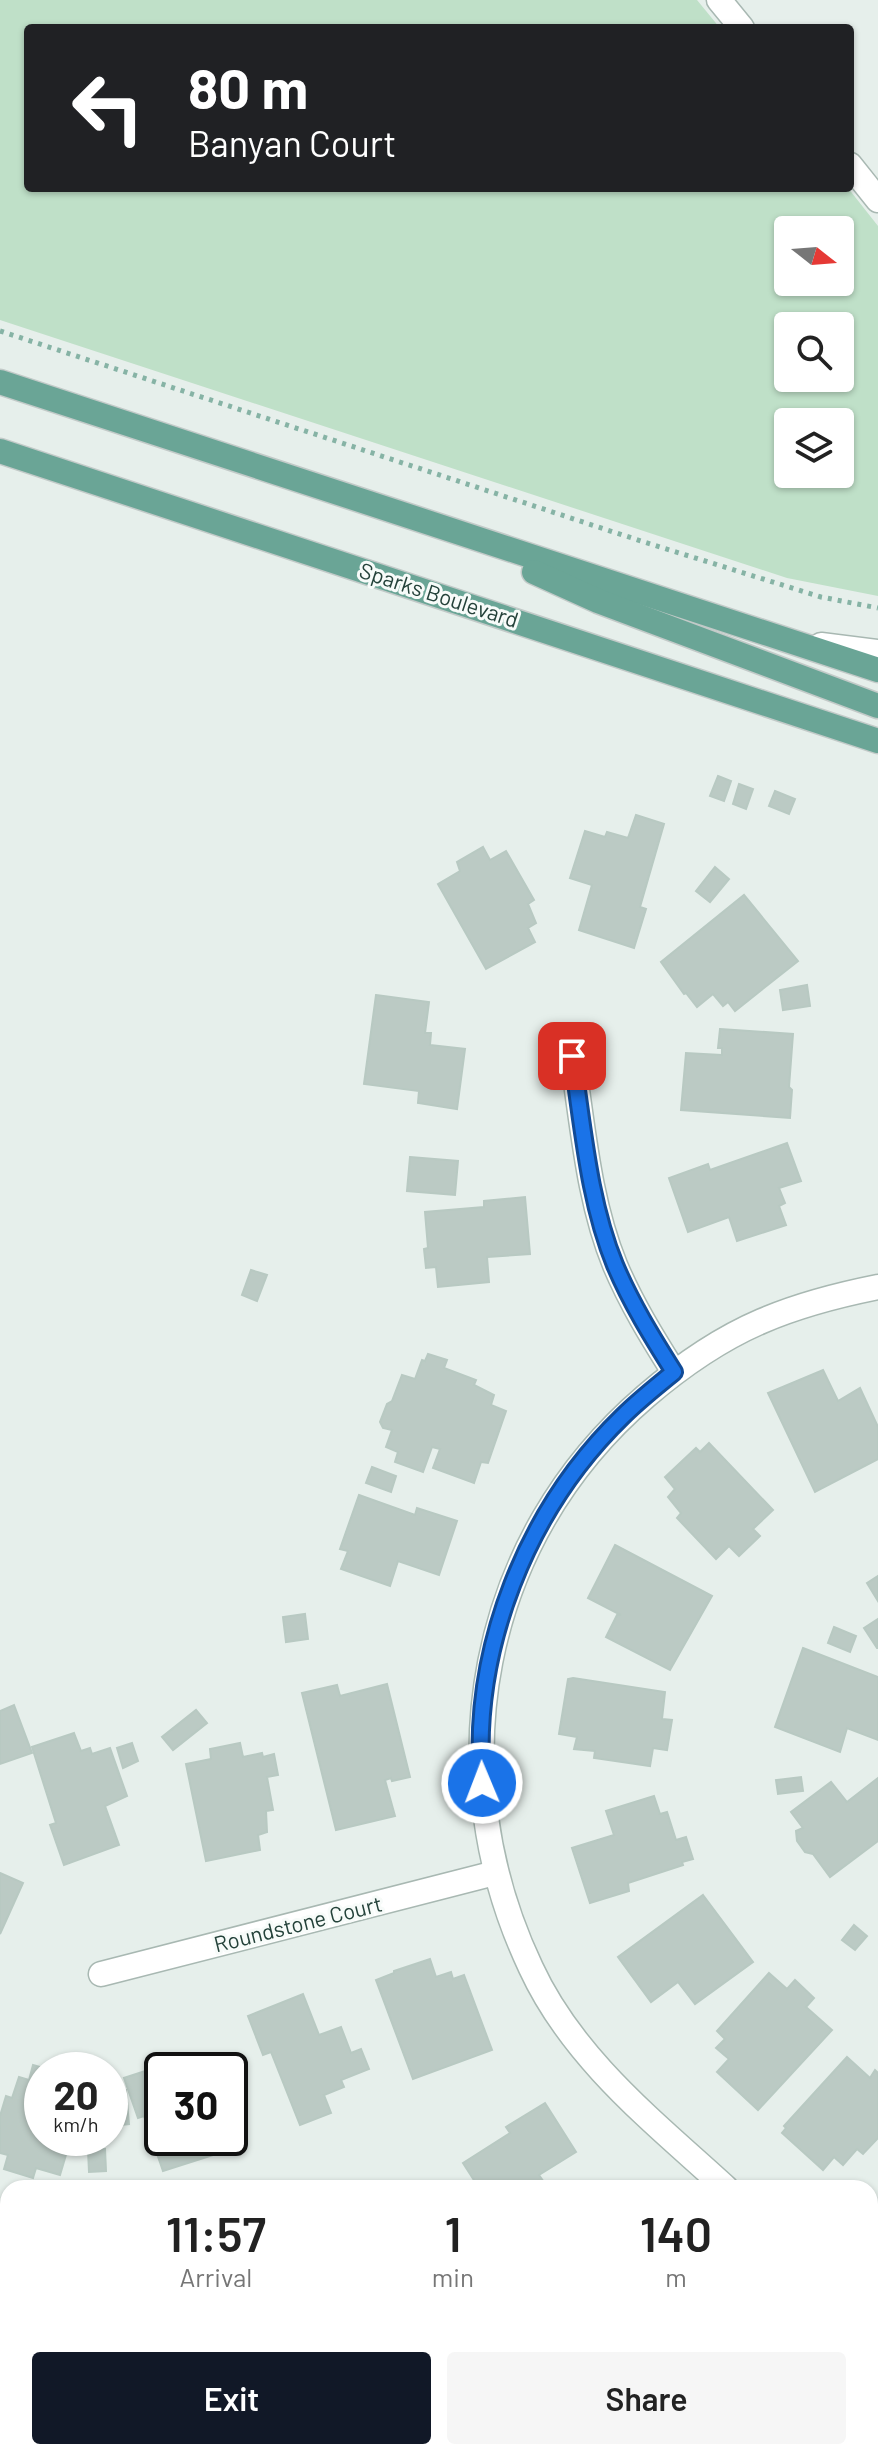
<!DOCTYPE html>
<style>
:root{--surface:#fff;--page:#f6f6f6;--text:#222;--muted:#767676;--accent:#111827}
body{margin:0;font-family:Barlow,sans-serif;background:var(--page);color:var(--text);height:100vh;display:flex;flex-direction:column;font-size:30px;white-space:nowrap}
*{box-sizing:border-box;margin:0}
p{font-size:26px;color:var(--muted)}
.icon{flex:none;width:44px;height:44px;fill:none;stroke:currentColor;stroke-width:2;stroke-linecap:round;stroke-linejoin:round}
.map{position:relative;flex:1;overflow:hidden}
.drawer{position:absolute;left:0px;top:2180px;width:878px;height:280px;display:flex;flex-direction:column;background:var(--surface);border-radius:24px 24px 0 0;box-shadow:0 2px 6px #0004}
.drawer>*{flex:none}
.guide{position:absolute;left:24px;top:24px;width:830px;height:168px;border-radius:8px;box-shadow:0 2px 6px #0004;background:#202124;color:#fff;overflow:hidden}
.needle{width:52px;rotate:107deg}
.tools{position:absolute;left:774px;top:216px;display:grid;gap:16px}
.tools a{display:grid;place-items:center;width:80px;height:80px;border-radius:8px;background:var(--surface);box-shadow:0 2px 6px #0004;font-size:40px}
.speed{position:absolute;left:24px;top:2052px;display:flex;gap:16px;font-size:40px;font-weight:700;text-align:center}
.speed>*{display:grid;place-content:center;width:104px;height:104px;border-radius:50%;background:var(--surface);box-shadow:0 2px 6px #0004;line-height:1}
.speed small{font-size:20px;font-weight:400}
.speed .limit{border:4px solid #111;border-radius:12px;background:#fff;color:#111}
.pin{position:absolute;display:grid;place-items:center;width:68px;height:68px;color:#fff;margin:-34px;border-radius:16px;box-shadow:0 4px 12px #0006}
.me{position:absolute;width:88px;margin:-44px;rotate:359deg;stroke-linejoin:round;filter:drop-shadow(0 0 6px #0008)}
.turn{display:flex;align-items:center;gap:28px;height:168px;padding:0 32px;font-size:36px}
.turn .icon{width:104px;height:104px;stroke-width:2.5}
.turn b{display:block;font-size:56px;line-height:68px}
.eta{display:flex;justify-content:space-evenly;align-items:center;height:136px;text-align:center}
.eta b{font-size:48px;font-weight:600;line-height:56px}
.action{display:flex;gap:16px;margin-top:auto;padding:16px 32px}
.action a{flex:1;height:92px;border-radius:8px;background:var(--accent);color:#fff;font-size:32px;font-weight:600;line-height:92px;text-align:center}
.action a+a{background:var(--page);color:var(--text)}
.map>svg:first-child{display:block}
.green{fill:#bfe0c8;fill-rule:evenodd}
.building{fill:#bbcac4;stroke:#b8c9c2;stroke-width:2}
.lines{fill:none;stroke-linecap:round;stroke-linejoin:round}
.minor-casing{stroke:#a8b8b2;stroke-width:27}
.tertiary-casing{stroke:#a8b8b2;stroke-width:27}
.secondary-casing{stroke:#a4bbb3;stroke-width:27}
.primary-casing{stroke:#c2cac8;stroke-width:27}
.path{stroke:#86b3a5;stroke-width:5;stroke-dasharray:4 6;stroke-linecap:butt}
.minor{stroke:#fff;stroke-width:24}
.tertiary{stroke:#fff;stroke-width:24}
.secondary{stroke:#fff;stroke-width:24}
.primary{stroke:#6aa596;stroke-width:24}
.route-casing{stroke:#114b97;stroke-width:20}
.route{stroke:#1a73e8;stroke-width:14}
.labels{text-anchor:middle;stroke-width:6;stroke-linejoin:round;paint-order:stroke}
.street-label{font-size:22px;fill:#24423a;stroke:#f7fbf9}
</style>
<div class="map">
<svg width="878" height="2460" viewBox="0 0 878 2460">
<rect width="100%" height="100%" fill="#e6efeb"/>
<!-- green -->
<path class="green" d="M0 0H697L720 28H28V188H848L878 226V596L787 578 0 320ZM840 230V282H788V230ZM840 326V378H788V326ZM840 422V474H788V422Z"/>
<!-- building -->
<g class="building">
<path d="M718 776 731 781 724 801 710 796Z"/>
<path d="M739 784 753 789 746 809 733 804Z"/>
<path d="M775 791 795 799 789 814 769 806Z"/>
<path d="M636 815 664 824 640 907 646 909 634 948 579 930 592 885 570 878 585 831 605 837 607 832 628 838Z"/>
<path d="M483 847 490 860 506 851 534 900 528 904 536 923 528 928 535 942 486 969 438 884 460 871 457 862Z"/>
<path d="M715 867 729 879 710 902 696 891Z"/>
<path d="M744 895 798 961 735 1011 728 1002 723 1006 713 994 697 1007 686 993 684 994 661 962Z"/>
<path d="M807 985 810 1006 783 1010 780 990Z"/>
<path d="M376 995 429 1002 425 1033H431L430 1045 465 1049 457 1109 418 1103 419 1091 364 1084Z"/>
<path d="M720 1029 793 1034 789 1087 792 1090 790 1118 681 1110 686 1053 722 1055V1048H718Z"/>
<path d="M787 1143 801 1181 779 1188 785 1203 779 1206 786 1225 737 1241 729 1217 688 1232 669 1178 708 1164 710 1170Z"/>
<path d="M410 1157 458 1161 455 1195 407 1191Z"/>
<path d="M525 1197 530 1254 487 1257 489 1282 438 1287 436 1267 426 1268 424 1249 428 1248 425 1212 484 1207V1201Z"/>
<path d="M251 1270 267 1275 257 1301 242 1295Z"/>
<path d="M428 1354 447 1360 444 1368 476 1380 474 1385 494 1395 491 1405 506 1411 488 1463 481 1462 474 1483 433 1468 440 1449 432 1447 423 1472 395 1462 398 1452 386 1447 392 1430 383 1428 380 1422 387 1404 392 1401 402 1375 415 1379 422 1360 425 1361Z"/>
<path d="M823 1370 838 1401 860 1388 878 1427V1459L815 1492 768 1393Z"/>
<path d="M709 1443 773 1510 753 1529 760 1536 739 1556 729 1546 716 1559 677 1518 681 1513 668 1497 675 1489 665 1477 696 1448 700 1452Z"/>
<path d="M372 1467 396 1476 391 1492 366 1483Z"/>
<path d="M359 1495 415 1515 417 1508 457 1521 439 1575 398 1561 390 1586 341 1569 348 1551 340 1549Z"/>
<path d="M615 1545 712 1596 670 1670 606 1637 617 1615H621L588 1598Z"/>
<path d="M878 1576V1601L867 1583Z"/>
<path d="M305 1614 308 1639 286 1642 283 1617Z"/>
<path d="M878 1619V1648H877L864 1628Z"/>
<path d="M834 1627 856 1636 850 1652 828 1643Z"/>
<path d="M803 1648 878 1677V1740L847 1728 840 1752 775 1727Z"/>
<path d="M573 1678 665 1692 662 1719 672 1720 667 1750 653 1748 650 1766 594 1758 595 1751 574 1749 577 1737 559 1734 568 1679Z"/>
<path d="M387 1684 410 1777 392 1781 391 1778 385 1780 395 1816 336 1830 302 1693 337 1685 340 1696Z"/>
<path d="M14 1705 32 1753 0 1764V1711Z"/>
<path d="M196 1710 207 1723 173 1750 162 1737Z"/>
<path d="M74 1733 81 1751 90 1748 92 1754 110 1748 127 1796 105 1806 119 1845 64 1865 50 1825 56 1823 32 1747Z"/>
<path d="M132 1743 138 1761 123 1768 117 1748Z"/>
<path d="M240 1743 243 1757 262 1753 263 1757 274 1754 278 1775 267 1777 273 1810 266 1811 267 1832 258 1835 260 1850 206 1861 186 1764 211 1759 210 1749Z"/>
<path d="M801 1777 803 1791 778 1794 776 1780Z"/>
<path d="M878 1778V1841L830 1877 813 1854 805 1852 797 1841 796 1831 803 1828 791 1812 831 1782 847 1802Z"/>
<path d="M654 1796 660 1814 667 1812 676 1840 686 1837 693 1859 682 1862 683 1865 628 1883 629 1891 590 1903 572 1848 614 1835 606 1811Z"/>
<path d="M0 1873 23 1883 0 1934Z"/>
<path d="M703 1895 753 1962 695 2004 678 1982 651 2002 618 1957Z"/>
<path d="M854 1925 867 1936 855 1950 842 1940Z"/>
<path d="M430 1959 436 1977 451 1972 453 1979 464 1975 492 2050 413 2079 376 1980 394 1973V1971Z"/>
<path d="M769 1973 787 1989 795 1980 814 1998 806 2007 832 2030 758 2110 717 2072 729 2059 716 2048 725 2039 717 2031Z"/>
<path d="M303 1994 319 2035 341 2027 351 2053 361 2049 369 2069 341 2080 344 2087 324 2095 331 2113 300 2125 271 2052 263 2055 248 2016Z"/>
<path d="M847 2057 870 2078 875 2070 878 2073V2138L863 2154 857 2149 843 2165 834 2157 823 2170 782 2133 786 2128 784 2126Z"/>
<path d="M179 2060 182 2070H162V2138H230V2132L233 2141 214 2147 216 2154 163 2171 144 2116 138 2118 124 2078Z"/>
<path d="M33 2065 50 2070H42V2138H71L60 2175 36 2168 33 2178 4 2169 8 2155 0 2153V2116L6 2096 12 2098 19 2077 29 2080Z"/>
<path d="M126 2090 129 2124 112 2126 110 2092Z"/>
<path d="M545 2103 576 2152 539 2175 548 2188H479L463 2163 510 2133 506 2127Z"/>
<path d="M105 2149 106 2171 89 2172 88 2150Z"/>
<path d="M870 2444 874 2448 878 2444V2460H818L825 2452H870Z"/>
</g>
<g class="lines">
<defs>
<g id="minor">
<path d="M572 1056C583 1125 588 1199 615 1265 631 1303 652 1337 674 1372"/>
<path d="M101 1974 495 1873"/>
<path d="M726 2188C654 2122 573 2059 531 1968 437 1770 478 1540 646 1396 681 1366 720 1339 762 1321 799 1305 838 1295 878 1287"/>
<path d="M870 2320 878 2327"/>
<path d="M721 2460 728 2452"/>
</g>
<g id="tertiary">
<path d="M719 0 742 28"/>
<path d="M850 165 878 200"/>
<path d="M821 645 878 652"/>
</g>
<g id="secondary">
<path d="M0 2372 8 2375"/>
<path d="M0 2449 21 2460"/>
<path d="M133 2452 144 2460"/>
</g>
<g id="primary">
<path d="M0 382 878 670"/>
<path d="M0 451 878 741"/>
<path d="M534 572 598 601 878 706"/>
</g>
</defs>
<!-- minor casing -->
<use href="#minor" class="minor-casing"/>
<!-- tertiary casing -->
<use href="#tertiary" class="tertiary-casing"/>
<!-- secondary casing -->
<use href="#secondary" class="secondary-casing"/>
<!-- primary casing -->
<use href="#primary" class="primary-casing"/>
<!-- path -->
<path class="path" d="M0 331 644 542 821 597 878 608"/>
<!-- minor -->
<use href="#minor" class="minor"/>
<!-- tertiary -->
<use href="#tertiary" class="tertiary"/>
<!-- secondary -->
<use href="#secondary" class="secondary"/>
<!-- primary -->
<use href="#primary" class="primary"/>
</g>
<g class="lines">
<defs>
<path id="route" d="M482 1783C471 1649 527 1509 623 1416 639 1400 657 1386 674 1372 652 1337 631 1303 615 1265 588 1199 583 1125 572 1056"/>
</defs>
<!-- route casing -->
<use href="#route" class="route-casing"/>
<!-- route -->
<use href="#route" class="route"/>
</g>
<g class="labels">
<!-- street labels -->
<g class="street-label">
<text transform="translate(439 595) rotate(18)" y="8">Sparks Boulevard</text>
<text transform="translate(298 1924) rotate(-14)" y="8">Roundstone Court</text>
</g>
</g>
</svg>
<div class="tools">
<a><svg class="needle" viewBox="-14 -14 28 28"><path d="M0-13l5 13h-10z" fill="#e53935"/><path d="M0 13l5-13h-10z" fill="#767676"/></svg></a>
<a><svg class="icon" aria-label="search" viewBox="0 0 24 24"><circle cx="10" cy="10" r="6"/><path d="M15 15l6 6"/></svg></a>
<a><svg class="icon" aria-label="layers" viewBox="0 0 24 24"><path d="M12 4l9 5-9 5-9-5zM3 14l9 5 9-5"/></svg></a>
</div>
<div class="speed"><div>20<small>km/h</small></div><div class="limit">30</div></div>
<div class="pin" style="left:572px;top:1056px;background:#d93025"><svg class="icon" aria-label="arrive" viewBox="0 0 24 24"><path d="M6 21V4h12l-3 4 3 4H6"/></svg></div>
<svg class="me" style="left:482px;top:1783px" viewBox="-20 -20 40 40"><circle r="17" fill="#1a73e8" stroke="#fff" stroke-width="3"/><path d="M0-11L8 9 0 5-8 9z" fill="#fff"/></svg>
<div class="guide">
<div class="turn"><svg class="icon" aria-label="left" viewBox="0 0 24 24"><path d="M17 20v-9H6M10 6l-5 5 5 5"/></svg><div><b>80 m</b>Banyan Court</div></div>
</div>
<section class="drawer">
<div class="eta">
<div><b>11:57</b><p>Arrival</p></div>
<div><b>1</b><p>min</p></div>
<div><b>140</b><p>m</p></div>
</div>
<div class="action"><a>Exit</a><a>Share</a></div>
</section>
</div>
